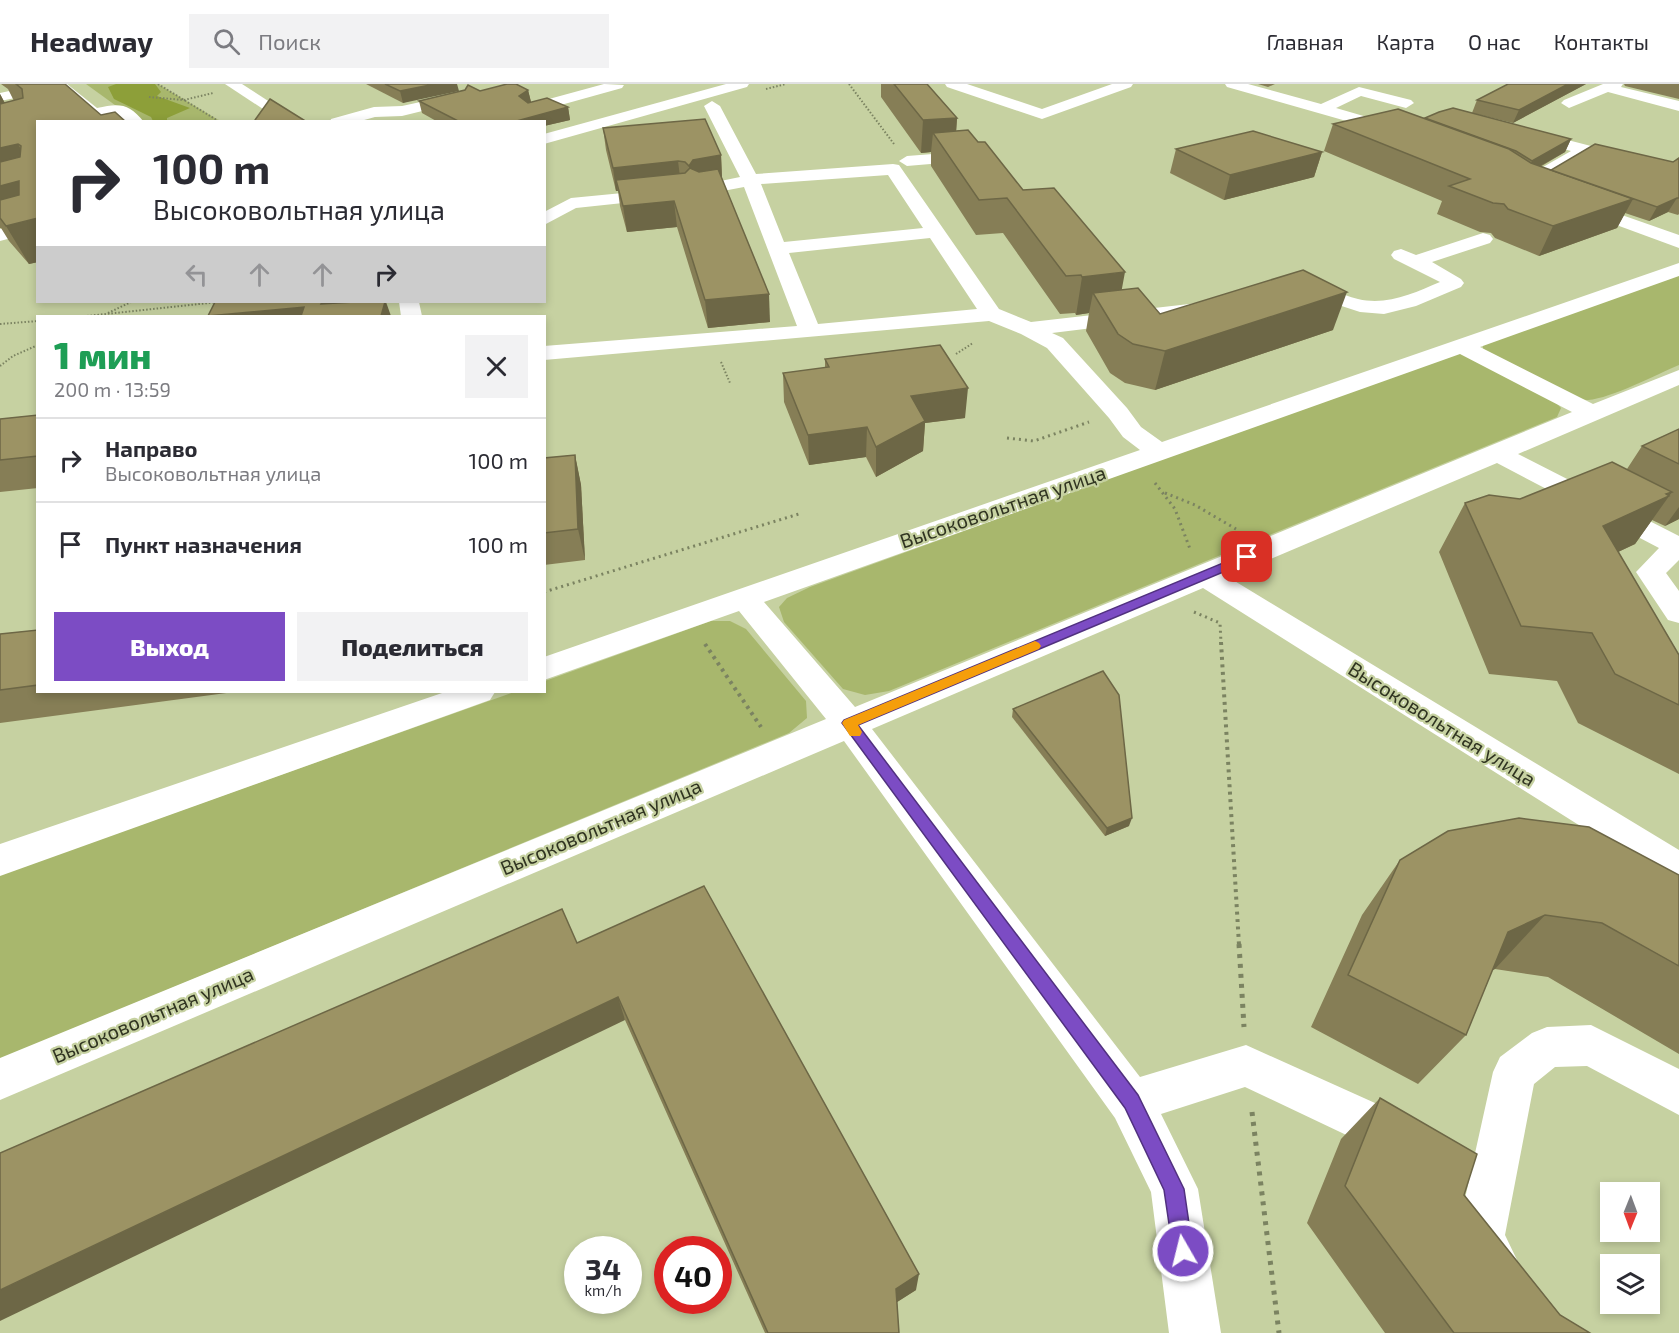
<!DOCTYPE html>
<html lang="ru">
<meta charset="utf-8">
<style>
:root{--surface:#fff;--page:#f2f2f3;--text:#2b2b33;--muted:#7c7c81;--line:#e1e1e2;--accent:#7c4cc4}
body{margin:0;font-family:"Exo 2",sans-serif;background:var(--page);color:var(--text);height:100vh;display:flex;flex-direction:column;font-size:22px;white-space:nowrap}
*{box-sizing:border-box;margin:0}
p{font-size:20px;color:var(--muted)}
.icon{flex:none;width:33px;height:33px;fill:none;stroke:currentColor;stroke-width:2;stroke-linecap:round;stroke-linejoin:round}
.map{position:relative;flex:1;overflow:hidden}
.details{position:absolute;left:36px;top:231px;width:510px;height:378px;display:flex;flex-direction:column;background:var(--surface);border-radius:0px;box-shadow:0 3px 9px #0003}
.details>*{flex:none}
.banner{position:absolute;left:36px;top:36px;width:510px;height:183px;border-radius:0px;box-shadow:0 3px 9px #0003;background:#fff;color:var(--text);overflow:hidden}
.needle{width:39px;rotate:181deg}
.tools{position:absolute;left:1600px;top:1098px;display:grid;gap:12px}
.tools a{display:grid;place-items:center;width:60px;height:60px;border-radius:0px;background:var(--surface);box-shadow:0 3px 9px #0003;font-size:30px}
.speed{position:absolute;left:564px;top:1152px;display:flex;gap:12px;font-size:30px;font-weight:700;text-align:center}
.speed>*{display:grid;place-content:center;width:78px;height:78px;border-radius:50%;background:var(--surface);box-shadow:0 3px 9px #0003;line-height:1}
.speed small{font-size:15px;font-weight:400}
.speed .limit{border:9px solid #d22;background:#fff;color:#111}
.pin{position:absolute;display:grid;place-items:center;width:51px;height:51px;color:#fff;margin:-26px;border-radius:12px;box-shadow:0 3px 9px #0006}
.me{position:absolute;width:66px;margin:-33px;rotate:352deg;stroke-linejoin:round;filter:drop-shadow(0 0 4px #0008)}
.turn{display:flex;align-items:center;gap:21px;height:126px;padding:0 18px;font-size:27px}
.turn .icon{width:78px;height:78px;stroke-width:2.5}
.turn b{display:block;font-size:42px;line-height:51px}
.lanes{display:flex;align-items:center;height:57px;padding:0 18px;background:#0003;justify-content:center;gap:30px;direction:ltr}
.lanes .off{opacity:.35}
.round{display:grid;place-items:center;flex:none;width:63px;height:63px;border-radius:0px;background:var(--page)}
.head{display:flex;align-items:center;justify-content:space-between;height:102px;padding:0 18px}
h1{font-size:36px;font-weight:800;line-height:45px;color:#1e9e55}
.primary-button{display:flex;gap:12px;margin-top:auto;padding:12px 18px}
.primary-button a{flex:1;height:69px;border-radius:0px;background:var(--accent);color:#fff;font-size:24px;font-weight:800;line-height:69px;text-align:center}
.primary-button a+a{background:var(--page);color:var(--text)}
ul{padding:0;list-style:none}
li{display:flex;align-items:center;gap:18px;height:84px;padding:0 18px;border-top:2px solid var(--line)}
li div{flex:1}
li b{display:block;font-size:22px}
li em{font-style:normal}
header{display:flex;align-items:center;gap:36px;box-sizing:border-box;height:84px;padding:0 30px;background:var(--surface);border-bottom:2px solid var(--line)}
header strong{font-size:28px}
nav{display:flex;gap:33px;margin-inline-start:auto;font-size:21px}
.search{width:420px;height:54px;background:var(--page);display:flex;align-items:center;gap:15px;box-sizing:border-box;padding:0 21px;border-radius:0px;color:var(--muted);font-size:22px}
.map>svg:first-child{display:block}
.green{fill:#a8b76d}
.forest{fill:#8d9f39}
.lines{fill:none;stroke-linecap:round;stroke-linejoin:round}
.path-far3{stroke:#7b8361;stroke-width:2;stroke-dasharray:1.5 2;stroke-linecap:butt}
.path-far2{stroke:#7b8361;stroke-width:3;stroke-dasharray:2 4;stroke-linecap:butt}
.path-far1{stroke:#7b8361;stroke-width:4;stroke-dasharray:3 4.5;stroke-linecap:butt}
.path{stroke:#7b8361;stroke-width:5;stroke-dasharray:4 6;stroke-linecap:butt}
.minor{fill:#fff;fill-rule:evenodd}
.wall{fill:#867e56}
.shaded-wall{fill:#6d6746}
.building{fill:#9c9364;stroke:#6d6746;stroke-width:1.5}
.route{fill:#7c4cc4;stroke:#51317f;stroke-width:1.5}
.slow{fill:#f59e0b}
.labels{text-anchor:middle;stroke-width:4.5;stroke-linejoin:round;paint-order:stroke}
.street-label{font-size:20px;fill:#303421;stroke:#c6d1a1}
</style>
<header>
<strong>Headway</strong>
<div class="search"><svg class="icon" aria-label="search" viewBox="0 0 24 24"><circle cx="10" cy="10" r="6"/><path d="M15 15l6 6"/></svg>Поиск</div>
<nav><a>Главная</a><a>Карта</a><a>О нас</a><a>Контакты</a></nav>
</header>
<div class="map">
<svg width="1679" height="1249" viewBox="0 0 1679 1249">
<rect width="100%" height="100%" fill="#c6d1a1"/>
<!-- green -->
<g class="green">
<path d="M86 0H158L220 37H137Z"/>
<path d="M1679 191V281C1655 291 1612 314 1588 316 1564 317 1506 279 1483 266V260Z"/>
<path d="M1452 270H1465L1551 313 1561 324 1557 333 889 607 865 611 843 605 784 538 779 523 787 514 810 503Z"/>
<path d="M711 537H730L746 545 806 617 807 634 789 649 0 975V791L514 608H544L545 597Z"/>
</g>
<!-- forest -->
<path class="forest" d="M116 0H155L161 8 157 12 190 24 167 34V37H153L151 33 114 15 108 3Z"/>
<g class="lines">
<!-- path-far3 -->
<g class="path-far3">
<path d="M158 0 220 38"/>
<path d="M849 0 894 60"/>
<path d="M766 5 786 0"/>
<path d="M149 13 184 16 213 9"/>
<path d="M108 229 131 218"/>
<path d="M87 232 218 218"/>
<path d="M0 240 38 237"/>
<path d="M956 270 973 259"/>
<path d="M721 278 730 299"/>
<path d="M0 282 13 272 38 261"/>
</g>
<!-- path-far2 -->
<g class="path-far2">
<path d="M1007 354 1034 357 1089 338"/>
<path d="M1155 399 1175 425 1190 465"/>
<path d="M1165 409 1195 421 1236 445"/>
<path d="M544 508 802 429"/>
<path d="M1194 528 1220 539 1221 559"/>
</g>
<!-- path-far1 -->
<g class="path-far1">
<path d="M1221 558 1239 861"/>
<path d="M705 560 761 643"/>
</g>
<!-- path -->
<g class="path">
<path d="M1239 860 1244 943"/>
<path d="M1252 1028 1279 1249"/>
</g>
<!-- minor -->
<g class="minor">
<path d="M42 0H67L97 24C119 19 129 19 144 38H127L116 29 94 34 89 32 56 6 0 17V9Z"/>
<path d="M225 0H242L279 24 271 29 266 27Z"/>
<path d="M604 0 624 1 622 4 532 29 524 24 527 21Z"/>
<path d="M726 0H749L747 3 544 60V50Z"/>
<path d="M945 0H967L1042 25 1112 0H1133L1131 3 1042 35 947 3Z"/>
<path d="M1225 0H1248L1321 20 1359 3 1411 16 1414 19 1406 24 1361 12 1336 24 1405 44 1407 47 1399 52 1227 3Z"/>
<path d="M1603 0H1623L1621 3 1679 17V27L1608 8 1569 24 1561 19 1564 16Z"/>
<path d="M462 9 467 10 469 13 467 16 402 32 375 33 357 38H330L331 35 374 23 402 22Z"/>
<path d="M712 17 720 22 756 90 893 80 899 81 999 225 1031 238 1207 218 1214 220 1218 224 1214 228 1207 230 1052 249 1063 254 1127 324 1141 343 1162 358 1679 179V192L1480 263 1593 320 1679 286V301L1518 370 1679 452V476L1666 489 1679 507V539L1668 536 1636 488 1659 464 1497 379 1228 493 1679 766V801L1666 796 1203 504 872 645 1140 993 1246 961 1415 1037 1422 1053 1415 1069 1399 1076 1245 1003 1161 1030 1198 1105 1221 1249H1169L1151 1108 1115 1034 844 657 0 1016V974L826 635 739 527 544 596V573L1140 366 1123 353 1109 334 1047 264 1021 250 989 237 544 276V262L797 242 744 103 702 111 696 110 693 106 696 102 740 93 704 22ZM888 91 923 144 784 158 761 100ZM930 154 977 225 818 240 789 169ZM1460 270 1572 328 855 623 764 518Z"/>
<path d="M1525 45 1591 62 1593 66 1531 105H1519L1516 101 1519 97 1571 67 1519 53 1517 50 1519 47Z"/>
<path d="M967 62C973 64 976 67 979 72L977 76 907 82 899 77 907 72 959 68 961 63Z"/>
<path d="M664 105 670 106 673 110 670 114 576 124 544 141V128L571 114Z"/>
<path d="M1579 116 1679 151V164L1573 125 1570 121 1573 117Z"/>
<path d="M38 136V147L0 157V145Z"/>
<path d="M1483 149 1490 151 1493 155 1490 159 1432 178 1461 195 1464 199 1461 203 1416 222 1384 230 1360 228 1314 213 1295 210 1292 206 1295 202C1317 196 1337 210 1358 215 1387 222 1414 209 1440 198L1394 175 1391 171 1394 167 1401 165 1416 171Z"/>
<path d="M399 218H419L422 232H401Z"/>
<path d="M445 608H495L490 616 0 792V760Z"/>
<path d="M1591 941 1679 985V1031L1587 982 1555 983 1534 1000 1505 1151 1517 1176 1509 1193 1492 1201 1475 1193 1456 1155 1493 988 1500 973 1532 949 1547 943Z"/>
</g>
</g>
<!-- wall -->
<g class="wall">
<path d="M1 0H65L101 31 126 38H38V178L29 180 9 157 1 144H0V10L5 19 14 17 8 5Z"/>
<path d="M366 0H457L403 19Z"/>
<path d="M881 0H927L957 34 956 47 978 58 1023 106 1122 206 1160 230 1333 246 1155 306 1125 299 1110 289 1086 247 1089 229 1076 231 1075 229 1060 230 1003 149 976 151 931 82V68L921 69 881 13Z"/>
<path d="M1258 0H1275L1268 3Z"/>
<path d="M1586 0 1513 39 1472 29 1477 16Z"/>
<path d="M1624 0H1679V15L1625 2Z"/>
<path d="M528 6 531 18H530L568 23 570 36 544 42V38H438L422 29 419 17 480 7Z"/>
<path d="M1425 35 1571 55 1565 68 1540 83 1551 86 1673 78 1679 74V130L1678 131 1668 128 1649 137 1625 129 1617 144 1539 172 1495 154 1491 149 1480 148 1437 130 1442 117 1324 67 1333 40Z"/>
<path d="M603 44 721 71 722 94 770 238 708 244 677 143 627 148 620 122 618 107H616L606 66Z"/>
<path d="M1176 65 1322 68 1314 93 1224 116 1170 89Z"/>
<path d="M825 275 965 334 925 339 923 367 876 393 866 373 809 381 784 318 783 289 825 284Z"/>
<path d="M38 331V404L0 408V335Z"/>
<path d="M1679 345V435L1665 442 1652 436 1635 460 1618 468 1679 571V690L1578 639 1557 597 1489 590 1439 468 1465 419 1520 415 1627 385 1642 362Z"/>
<path d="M575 371 581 401 585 476 544 481V374Z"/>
<path d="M38 546V608H234L0 639V550Z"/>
<path d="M1013 625 1129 742 1105 752 1012 633Z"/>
<path d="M1400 776 1679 791V970L1548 893 1495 885 1492 886 1466 951 1418 1000 1311 943 1362 831Z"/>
<path d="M577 859 916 1206 897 1218 899 1249H765L625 936Z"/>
<path d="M1380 1014 1464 1111 1560 1231 1590 1249H1385L1307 1139 1341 1055Z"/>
</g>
<!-- shaded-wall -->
<g class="shaded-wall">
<path d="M435 0H457L459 7 403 19 400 7Z"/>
<path d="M1568 0H1586L1513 39 1519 26Z"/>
<path d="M528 6 531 18 522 24 519 12Z"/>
<path d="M0 10 16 41 0 45Z"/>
<path d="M568 23 570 36 544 42V38H513Z"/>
<path d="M957 34 955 66 933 49 931 68 921 69 923 36Z"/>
<path d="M1571 55 1565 68 1526 90 1532 77Z"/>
<path d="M18 60 38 96V178L29 180 6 142 0 134V64Z"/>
<path d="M1322 68 1314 93 1224 116 1230 91Z"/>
<path d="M721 71 722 94 696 100 691 105 689 82 693 76Z"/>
<path d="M678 77 681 101 616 96 618 107H616L613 84Z"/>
<path d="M1677 114 1668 128 1649 137 1657 123Z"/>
<path d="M1633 115 1617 144 1539 172 1553 142Z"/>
<path d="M674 117 677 143 627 148 623 122Z"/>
<path d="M1125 188 1118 226 1093 209 1089 229 1076 231 1082 193Z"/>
<path d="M1347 208 1333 246 1155 306 1165 267Z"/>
<path d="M769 210 770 238 708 244 705 216Z"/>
<path d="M322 218H339L335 232 321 220Z"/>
<path d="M385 218H386L391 232H381Z"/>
<path d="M304 223 307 232H208Z"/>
<path d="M968 304 965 334 925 339 923 367 876 393V363L911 312Z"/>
<path d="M867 343 866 373 809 381 808 351Z"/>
<path d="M575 371 581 401 585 476 578 445Z"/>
<path d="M1672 408 1635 460 1571 490 1603 442Z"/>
<path d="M1679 423V435L1665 442Z"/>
<path d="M1132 734 1129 742 1105 752 1107 744Z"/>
<path d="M1545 831 1495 885 1460 901 1508 848Z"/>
<path d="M618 913 625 936 0 1237V1206Z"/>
<path d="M919 1190 916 1206 894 1220 896 1205Z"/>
</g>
<!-- building -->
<g class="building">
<path d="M16 0H65L101 31 115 28 126 38H38V134L6 142 0 134V116L19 111V97L0 102V78L20 73 21 62 18 60 0 64V20L23 14 22 5Z"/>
<path d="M385 0H435L400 7Z"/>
<path d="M507 0H516L528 6 519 12 528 19 547 14 568 23 513 38H460L419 17 465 6 468 1 480 7Z"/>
<path d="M894 0H927L957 34 923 36Z"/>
<path d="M1508 0H1568L1519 26 1477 16Z"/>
<path d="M270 15 307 38H258L255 36Z"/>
<path d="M1453 24 1571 55 1532 77 1516 67 1425 34 1439 28Z"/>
<path d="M1398 25 1509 65 1531 79 1633 115 1553 142 1508 125 1504 120 1493 119 1449 102 1470 95 1333 40Z"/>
<path d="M705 35 721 71 693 76 689 82 685 78 678 77 613 84 603 44Z"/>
<path d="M968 46 978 58H985L1023 106 1054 104 1125 188 1082 193 1081 191 1066 192 1007 114 979 116 933 49Z"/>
<path d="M1253 47 1322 68 1230 91 1176 65Z"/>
<path d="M1595 60 1673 78 1679 74V114H1677L1657 123 1551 86Z"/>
<path d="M690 84 699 88 718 85 769 210 705 216 674 117 623 122 616 96 685 89Z"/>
<path d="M1303 186 1347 208 1165 267 1133 260 1118 250 1093 209 1138 204 1160 230Z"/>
<path d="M215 218H322L321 220 355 218H385L381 232H301L304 223 208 232Z"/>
<path d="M940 261 968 304 911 312 925 337 876 363 867 343 808 351 783 289 829 283 825 275Z"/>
<path d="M38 331V372L0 376V335Z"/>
<path d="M1679 345V380L1642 362Z"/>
<path d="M575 371 578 445 544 449V374Z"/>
<path d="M1612 378 1672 408 1666 410 1669 412 1603 442 1679 571V621L1615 590 1592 549 1521 542 1465 419 1489 411 1520 415Z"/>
<path d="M38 546V601L0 606V550Z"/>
<path d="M1103 587 1119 611 1132 734 1107 744 1013 625Z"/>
<path d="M1519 734 1589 743 1679 791V882L1602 839 1545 831 1508 848 1466 951 1348 891 1400 776 1448 747Z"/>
<path d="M704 802 919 1190 896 1205 899 1249H768L618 913 0 1206V1069L562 825 577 859Z"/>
<path d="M1380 1014 1477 1070 1464 1111 1560 1231 1590 1249H1454L1345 1102Z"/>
</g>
<!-- route -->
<path class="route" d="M1247 469 1253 473 1252 476 858 641 1138 1011 1184 1105 1193 1167 1190 1174 1183 1177 1176 1174 1173 1167 1164 1106 1125 1024 842 639 844 636Z"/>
<!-- slow -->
<path class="slow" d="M1035 557 1039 559 1041 562 1039 565 858 641 862 648 860 652H850L842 639 844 636Z"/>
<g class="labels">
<!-- street labels -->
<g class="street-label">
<text transform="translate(1003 423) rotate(-19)" y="7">Высоковольтная улица</text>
<text transform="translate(1442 640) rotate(32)" y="7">Высоковольтная улица</text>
<text transform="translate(601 743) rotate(-23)" y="7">Высоковольтная улица</text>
<text transform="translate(153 931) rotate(-23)" y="7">Высоковольтная улица</text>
</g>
</g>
</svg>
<div class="tools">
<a><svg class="needle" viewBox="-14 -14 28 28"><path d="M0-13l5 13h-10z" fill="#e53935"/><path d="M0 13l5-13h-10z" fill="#7c7c81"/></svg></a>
<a><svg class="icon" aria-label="layers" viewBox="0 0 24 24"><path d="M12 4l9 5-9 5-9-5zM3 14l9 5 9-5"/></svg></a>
</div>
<div class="speed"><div>34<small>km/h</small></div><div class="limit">40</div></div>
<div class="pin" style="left:1247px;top:473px;background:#d93025"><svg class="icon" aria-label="arrive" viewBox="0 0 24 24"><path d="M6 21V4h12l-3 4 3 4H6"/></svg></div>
<svg class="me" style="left:1183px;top:1167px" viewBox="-20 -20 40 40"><circle r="17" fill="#7c4cc4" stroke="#fff" stroke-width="3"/><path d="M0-11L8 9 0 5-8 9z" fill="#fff"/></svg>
<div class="banner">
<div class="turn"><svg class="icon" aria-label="right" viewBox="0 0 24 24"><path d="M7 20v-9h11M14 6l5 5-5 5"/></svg><div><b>100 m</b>Высоковольтная улица</div></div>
<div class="lanes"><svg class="icon off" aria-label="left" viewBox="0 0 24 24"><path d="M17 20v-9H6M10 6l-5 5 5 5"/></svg><svg class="icon off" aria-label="ahead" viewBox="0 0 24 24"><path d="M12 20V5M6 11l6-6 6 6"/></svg><svg class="icon off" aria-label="ahead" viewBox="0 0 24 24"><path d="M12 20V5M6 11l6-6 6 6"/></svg><svg class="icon" aria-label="right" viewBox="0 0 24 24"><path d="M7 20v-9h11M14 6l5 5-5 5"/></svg></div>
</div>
<section class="details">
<div class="head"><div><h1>1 мин</h1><p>200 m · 13:59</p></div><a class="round"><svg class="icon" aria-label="close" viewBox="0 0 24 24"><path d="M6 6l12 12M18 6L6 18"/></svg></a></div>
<ul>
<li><svg class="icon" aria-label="right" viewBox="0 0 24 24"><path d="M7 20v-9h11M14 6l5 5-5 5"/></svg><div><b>Направо</b><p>Высоковольтная улица</p></div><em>100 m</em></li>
<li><svg class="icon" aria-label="arrive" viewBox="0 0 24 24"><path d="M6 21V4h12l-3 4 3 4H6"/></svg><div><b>Пункт назначения</b></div><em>100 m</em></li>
</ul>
<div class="primary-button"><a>Выход</a><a>Поделиться</a></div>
</section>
</div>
